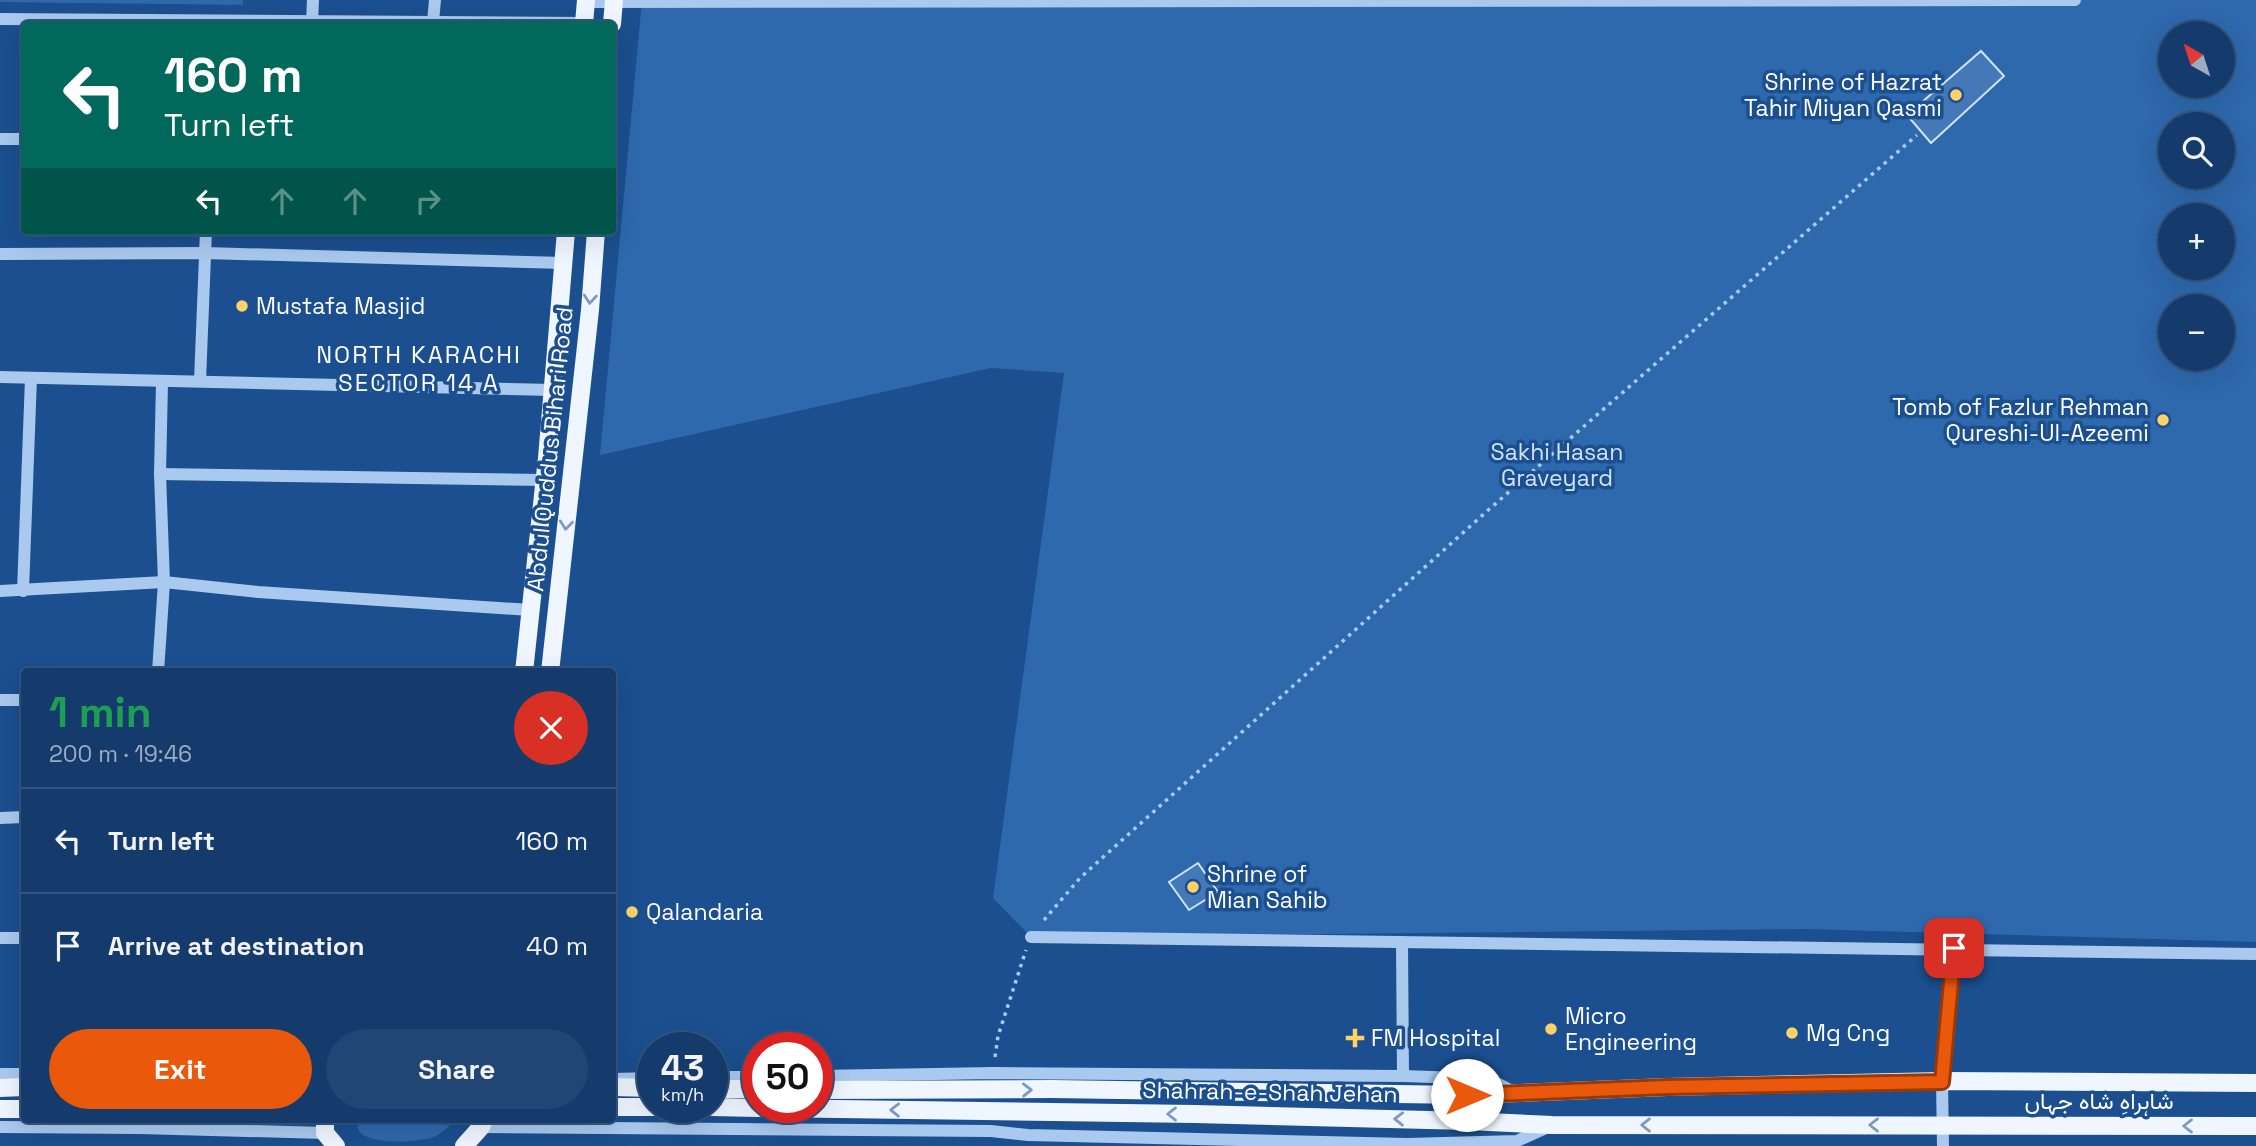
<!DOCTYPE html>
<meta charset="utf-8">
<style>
:root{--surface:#143b6b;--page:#214673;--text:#f1f3f6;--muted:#9dadc1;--line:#33557e;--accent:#ea580c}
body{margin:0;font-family:"Space Grotesk",Vazirmatn,sans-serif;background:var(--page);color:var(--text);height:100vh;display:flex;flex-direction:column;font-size:26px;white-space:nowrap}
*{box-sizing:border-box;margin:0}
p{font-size:23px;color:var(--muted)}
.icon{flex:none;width:38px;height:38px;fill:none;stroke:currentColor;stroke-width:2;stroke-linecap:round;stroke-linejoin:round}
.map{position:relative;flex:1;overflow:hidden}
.sheet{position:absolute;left:21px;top:668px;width:595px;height:455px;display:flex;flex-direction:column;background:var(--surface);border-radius:7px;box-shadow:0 7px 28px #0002,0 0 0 2px var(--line)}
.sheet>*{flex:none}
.guide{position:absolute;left:21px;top:21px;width:595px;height:214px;border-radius:7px;box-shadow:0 7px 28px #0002,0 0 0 2px var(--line);background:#00695c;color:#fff;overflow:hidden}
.needle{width:46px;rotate:321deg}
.buttons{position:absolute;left:2158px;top:21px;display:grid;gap:14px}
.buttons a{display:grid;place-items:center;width:77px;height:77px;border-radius:50%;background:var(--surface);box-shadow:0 7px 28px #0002,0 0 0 2px var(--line);font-size:35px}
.speed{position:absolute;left:637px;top:1032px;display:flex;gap:14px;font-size:35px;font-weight:700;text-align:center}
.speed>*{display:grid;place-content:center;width:91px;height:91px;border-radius:50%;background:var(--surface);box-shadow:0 7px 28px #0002,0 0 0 2px var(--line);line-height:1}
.speed small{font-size:18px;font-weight:400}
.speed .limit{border:10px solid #d22;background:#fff;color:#111}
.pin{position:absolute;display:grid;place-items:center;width:60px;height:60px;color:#fff;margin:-30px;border-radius:14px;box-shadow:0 4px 10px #0006}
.me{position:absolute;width:77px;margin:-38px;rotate:90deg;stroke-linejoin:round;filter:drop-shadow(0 0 5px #0008)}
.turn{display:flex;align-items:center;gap:24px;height:147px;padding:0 28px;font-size:32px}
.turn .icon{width:91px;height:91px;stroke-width:2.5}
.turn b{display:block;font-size:49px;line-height:60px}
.lanes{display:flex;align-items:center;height:66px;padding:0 28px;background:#0003;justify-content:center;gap:35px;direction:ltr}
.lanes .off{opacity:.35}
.round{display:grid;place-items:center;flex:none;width:74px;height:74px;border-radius:37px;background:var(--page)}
.summary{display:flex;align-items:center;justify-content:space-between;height:119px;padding:0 28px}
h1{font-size:42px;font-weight:700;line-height:52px;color:#1e9e55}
.cta{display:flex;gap:14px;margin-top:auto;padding:14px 28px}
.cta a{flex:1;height:80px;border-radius:42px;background:var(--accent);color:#fff;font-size:28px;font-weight:700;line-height:80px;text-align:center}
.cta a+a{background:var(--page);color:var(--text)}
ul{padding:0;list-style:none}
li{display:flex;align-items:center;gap:21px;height:105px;padding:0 28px;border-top:2px solid var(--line)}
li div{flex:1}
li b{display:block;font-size:26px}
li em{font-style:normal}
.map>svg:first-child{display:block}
.green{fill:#2e69ad;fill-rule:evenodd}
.building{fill:#4478b7;stroke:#cfe3fa;stroke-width:2}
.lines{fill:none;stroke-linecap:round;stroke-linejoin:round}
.path{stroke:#a9c9ee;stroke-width:3.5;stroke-dasharray:3.5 5;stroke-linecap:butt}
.minor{stroke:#a9c9ee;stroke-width:12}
.major{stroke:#f0f6ff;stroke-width:18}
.oneway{stroke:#7b9ac1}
.route-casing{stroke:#983908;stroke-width:18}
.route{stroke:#ea580c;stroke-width:12}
.poi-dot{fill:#ffd166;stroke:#1b4f8f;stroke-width:2.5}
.labels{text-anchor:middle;stroke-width:7;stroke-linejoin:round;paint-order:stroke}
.poi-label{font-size:23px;fill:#fff;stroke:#1b4f8f;text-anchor:start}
.street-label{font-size:23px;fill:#fff;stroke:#1b4f8f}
.park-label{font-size:23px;fill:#cfe3fa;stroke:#1b4f8f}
.neighbourhood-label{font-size:24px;letter-spacing:2px;fill:#fff;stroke:#1b4f8f}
</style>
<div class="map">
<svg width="2256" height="1146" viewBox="0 0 2256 1146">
<rect width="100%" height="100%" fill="#1b4f8f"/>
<!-- green -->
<g class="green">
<path d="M0 0H243V5L0 2Z"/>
<path d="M642 0H2256V942L1806 929 1031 937 993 898 1064 373 991 368 600 455ZM2170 33H2222V86H2170ZM2170 124H2222V177H2170ZM2170 215H2222V268H2170ZM2170 306H2222V359H2170Z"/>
<path d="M360 1120H455C450 1125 444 1131 438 1135 420 1145 344 1146 360 1120Z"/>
</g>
<!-- building -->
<g class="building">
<path d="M1981 51 2004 76 1931 143 1907 115Z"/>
<path d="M1198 863 1218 892 1189 910 1169 882Z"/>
</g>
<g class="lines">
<!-- path -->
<g class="path">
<path d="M1044 920 1080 878 1486 512 1917 135"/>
<path d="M995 1057 998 1036 1026 950"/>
</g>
<!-- minor -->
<g class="minor">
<path d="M586 2 2075 0"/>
<path d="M0 19 584 23"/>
<path d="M312 21 313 0"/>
<path d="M433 22 435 0"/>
<path d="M0 139H24"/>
<path d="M0 254 205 253 564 263"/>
<path d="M0 377 552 390"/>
<path d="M200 381 206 231"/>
<path d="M160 474 544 480"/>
<path d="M0 591 164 582 258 592 530 610"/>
<path d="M23 591 31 378"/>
<path d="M158 672 164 582 160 474 162 382"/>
<path d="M0 700H24"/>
<path d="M0 818 24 817"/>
<path d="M1031 937 2256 954"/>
<path d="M0 938H24"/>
<path d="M1402 942 1403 1076"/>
<path d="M0 1074H24"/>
<path d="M817 1076 993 1073 1403 1076 1489 1079 1514 1092"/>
<path d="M712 1077H758"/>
<path d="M613 1079 653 1078"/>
<path d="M0 1127 140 1128 325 1133"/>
<path d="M481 1127 991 1131 1028 1135 1407 1144 1517 1141 1548 1127"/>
<path d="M1943 1146 1942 1081 1954 948"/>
</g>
<!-- major -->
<g class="major">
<path d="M584 24 586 0"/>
<path d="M612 24 614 0"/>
<path d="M524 672 547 458 566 231"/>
<path d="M550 672 590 310 596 231"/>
<path d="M612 1087 653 1088"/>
<path d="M0 1088 24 1087"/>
<path d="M712 1089H758"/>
<path d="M817 1090 1051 1089 1467 1095 1667 1087 1942 1081 2256 1083"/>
<path d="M612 1107H653"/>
<path d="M712 1107 758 1108"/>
<path d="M766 1108 1195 1114 1468 1121 1552 1125 2256 1126"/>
<path d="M0 1109H24"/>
<path d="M325 1120V1133L336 1146"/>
<path d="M464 1146 481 1127 484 1120"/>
</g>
</g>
<!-- one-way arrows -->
<defs><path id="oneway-chevron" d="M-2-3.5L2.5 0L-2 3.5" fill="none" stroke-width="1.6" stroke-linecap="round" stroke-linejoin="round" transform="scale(1.75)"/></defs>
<g class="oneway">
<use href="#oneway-chevron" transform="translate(590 299) rotate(95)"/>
<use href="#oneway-chevron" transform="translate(566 525) rotate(96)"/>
<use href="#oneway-chevron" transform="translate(1027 1090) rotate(-1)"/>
<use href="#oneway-chevron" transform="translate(895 1110) rotate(-179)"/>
<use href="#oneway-chevron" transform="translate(1172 1114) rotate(-180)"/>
<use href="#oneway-chevron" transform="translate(1399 1119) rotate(-179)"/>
<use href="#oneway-chevron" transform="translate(1646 1125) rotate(-180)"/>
<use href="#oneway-chevron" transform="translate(1874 1125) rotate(-180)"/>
<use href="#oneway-chevron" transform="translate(2188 1126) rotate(-180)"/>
</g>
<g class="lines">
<defs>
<path id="route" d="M1467 1095 1667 1087 1942 1082 1954 948"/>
</defs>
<!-- route casing -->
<use href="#route" class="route-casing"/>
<!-- route -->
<use href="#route" class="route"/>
</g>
<!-- markers -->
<g class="poi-dot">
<circle cx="1956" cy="95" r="7"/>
<circle cx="242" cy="306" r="7"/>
<circle cx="2163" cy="420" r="7"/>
<circle cx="1193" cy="887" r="7"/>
<circle cx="632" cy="912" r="7"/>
<circle cx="1551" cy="1029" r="7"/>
<circle cx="1792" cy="1033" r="7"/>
<path d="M1351.5 1027.5h7v7h7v7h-7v7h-7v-7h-7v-7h7z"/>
</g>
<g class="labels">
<!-- poi labels -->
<g class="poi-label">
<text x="1942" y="90" text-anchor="end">Shrine of Hazrat<tspan x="1942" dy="26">Tahir Miyan Qasmi</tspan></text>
<text x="256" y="314">Mustafa Masjid</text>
<text x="2149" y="415" text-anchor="end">Tomb of Fazlur Rehman<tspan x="2149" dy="26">Qureshi-Ul-Azeemi</tspan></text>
<text x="1207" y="882">Shrine of<tspan x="1207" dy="26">Mian Sahib</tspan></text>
<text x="646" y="920">Qalandaria</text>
<text x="1565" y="1024">Micro<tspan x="1565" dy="26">Engineering</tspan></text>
<text x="1806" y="1041">Mg Cng</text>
<text x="1371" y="1046">FM Hospital</text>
</g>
<!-- street labels -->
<g class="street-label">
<text transform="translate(550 449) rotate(-84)" y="8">Abdul Quddus Bihari Road</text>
<text transform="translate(1270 1092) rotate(1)" y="8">Shahrah-e-Shah Jehan</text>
<text x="2099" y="1109">شاہراہِ شاہ جہاں</text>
</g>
<!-- park labels -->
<g class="park-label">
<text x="1557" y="460">Sakhi Hasan<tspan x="1557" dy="26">Graveyard</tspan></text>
</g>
<!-- neighbourhood labels -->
<g class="neighbourhood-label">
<text x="419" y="363">NORTH KARACHI<tspan x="419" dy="28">SECTOR 14 A</tspan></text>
</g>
</g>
</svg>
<div class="buttons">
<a><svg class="needle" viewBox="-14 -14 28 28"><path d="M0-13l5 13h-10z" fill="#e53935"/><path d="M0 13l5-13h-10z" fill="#9dadc1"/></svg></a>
<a><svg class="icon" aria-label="search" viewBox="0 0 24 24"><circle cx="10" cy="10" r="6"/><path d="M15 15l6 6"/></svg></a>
<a>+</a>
<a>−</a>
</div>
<div class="speed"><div>43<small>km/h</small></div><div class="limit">50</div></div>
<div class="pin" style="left:1954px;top:948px;background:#d93025"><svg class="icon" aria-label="arrive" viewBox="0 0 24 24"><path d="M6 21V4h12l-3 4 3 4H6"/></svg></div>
<svg class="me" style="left:1467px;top:1095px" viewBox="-20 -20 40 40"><circle r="19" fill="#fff"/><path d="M0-13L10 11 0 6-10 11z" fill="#ea580c"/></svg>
<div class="guide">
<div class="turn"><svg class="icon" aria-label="left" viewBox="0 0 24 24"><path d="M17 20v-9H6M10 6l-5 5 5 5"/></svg><div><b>160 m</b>Turn left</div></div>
<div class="lanes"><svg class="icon" aria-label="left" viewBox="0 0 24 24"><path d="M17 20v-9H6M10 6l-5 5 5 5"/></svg><svg class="icon off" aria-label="ahead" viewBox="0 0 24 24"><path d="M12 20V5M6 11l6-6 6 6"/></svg><svg class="icon off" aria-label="ahead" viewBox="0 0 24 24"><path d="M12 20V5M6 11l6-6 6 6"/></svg><svg class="icon off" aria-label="right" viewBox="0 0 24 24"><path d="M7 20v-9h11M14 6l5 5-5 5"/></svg></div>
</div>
<section class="sheet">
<div class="summary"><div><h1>1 min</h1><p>200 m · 19:46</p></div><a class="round" style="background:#d93025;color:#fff"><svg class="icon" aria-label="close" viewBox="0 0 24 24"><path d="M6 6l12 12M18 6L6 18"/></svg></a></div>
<ul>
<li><svg class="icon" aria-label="left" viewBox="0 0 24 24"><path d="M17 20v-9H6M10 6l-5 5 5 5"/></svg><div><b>Turn left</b></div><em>160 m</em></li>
<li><svg class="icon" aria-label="arrive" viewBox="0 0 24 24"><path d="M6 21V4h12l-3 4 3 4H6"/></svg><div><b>Arrive at destination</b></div><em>40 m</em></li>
</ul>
<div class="cta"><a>Exit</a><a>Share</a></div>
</section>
</div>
